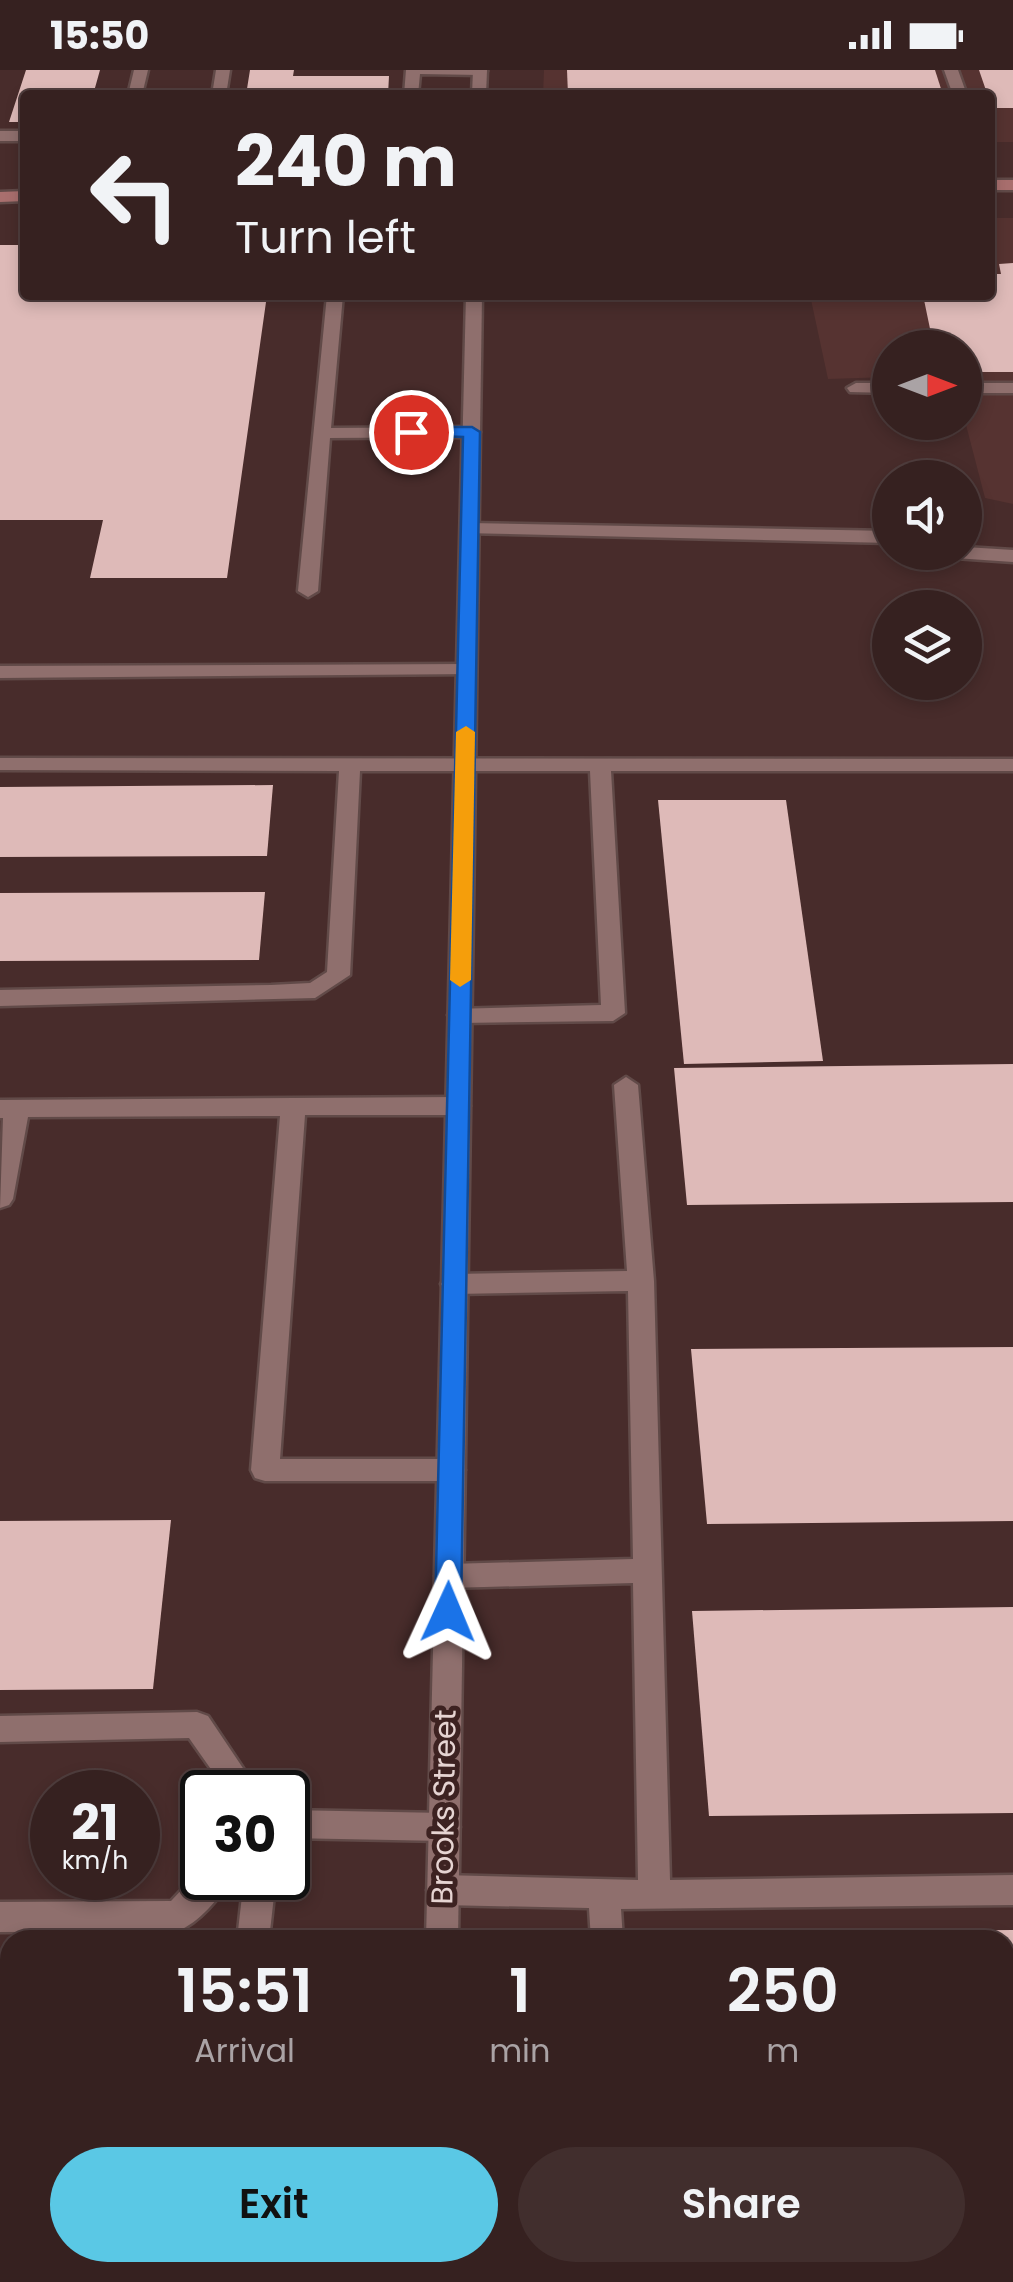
<!DOCTYPE html>
<style>
:root{--surface:#362120;--page:#412e2d;--text:#f1f3f6;--muted:#aaa3a5;--line:#503e3e;--accent:#5ac8e5}
body{margin:0;font-family:Poppins,sans-serif;background:var(--page);color:var(--text);height:100vh;display:flex;flex-direction:column;font-size:38px;white-space:nowrap}
*{box-sizing:border-box;margin:0}
p{font-size:32px;color:var(--muted)}
.icon{flex:none;width:55px;height:55px;fill:none;stroke:currentColor;stroke-width:2;stroke-linecap:round;stroke-linejoin:round}
.map{position:relative;flex:1;overflow:hidden}
.panel{position:absolute;left:0px;top:1860px;width:1015px;height:352px;display:flex;flex-direction:column;background:var(--surface);border-radius:30px 30px 0 0;box-shadow:0 5px 15px #0003,0 0 0 2px var(--line)}
.panel>*{flex:none}
.hud{position:absolute;left:20px;top:20px;width:975px;height:210px;border-radius:10px;box-shadow:0 5px 15px #0003,0 0 0 2px var(--line);background:#362120;color:var(--text);overflow:hidden}
.needle{width:65px;rotate:90deg}
.controls{position:absolute;left:872px;top:260px;display:grid;gap:20px}
.controls a{display:grid;place-items:center;width:110px;height:110px;border-radius:50%;background:var(--surface);box-shadow:0 5px 15px #0003,0 0 0 2px var(--line);font-size:50px}
.speed{position:absolute;left:30px;top:1700px;display:flex;gap:20px;font-size:50px;font-weight:700;text-align:center}
.speed>*{display:grid;place-content:center;width:130px;height:130px;border-radius:50%;background:var(--surface);box-shadow:0 5px 15px #0003,0 0 0 2px var(--line);line-height:1}
.speed small{font-size:25px;font-weight:400}
.speed .limit{border:5px solid #111;border-radius:15px;background:#fff;color:#111}
.pin{position:absolute;display:grid;place-items:center;width:85px;height:85px;color:#fff;margin:-42px;border:5px solid #fff;border-radius:50%;box-shadow:0 2px 10px #0007}
.me{position:absolute;width:110px;margin:-55px;rotate:1deg;stroke-linejoin:round;filter:drop-shadow(0 0 8px #0008)}
.turn{display:flex;align-items:center;gap:35px;height:210px;padding:0 50px;font-size:45px}
.turn .icon{width:130px;height:130px;stroke-width:2.5}
.turn b{display:block;font-size:70px;line-height:85px}
.eta{display:flex;justify-content:space-evenly;align-items:center;height:170px;text-align:center}
.eta b{font-size:60px;font-weight:600;line-height:70px}
.button{display:flex;gap:20px;margin-top:auto;padding:20px 50px}
.button a{flex:1;height:115px;border-radius:60px;background:var(--accent);color:#111;font-size:40px;font-weight:600;line-height:115px;text-align:center}
.button a+a{background:var(--page);color:var(--text)}
.status{display:flex;justify-content:space-between;align-items:center;height:70px;padding:0 50px;background:var(--surface);direction:ltr}
.status svg{height:28px;fill:currentColor}
.map>svg:first-child{display:block}
.built{fill:#563331}
.building{fill:#debab8}
.lines{fill:none;stroke-linecap:round;stroke-linejoin:round}
.service-casing{stroke:#614a48;stroke-width:5}
.minor-casing{stroke:#614a48;stroke-width:5}
.secondary-casing{stroke:#614a48;stroke-width:5}
.service{fill:#8f6f6d;fill-rule:evenodd}
.minor{fill:#8f6f6d;fill-rule:evenodd}
.secondary{fill:#a96f6e;fill-rule:evenodd}
.route{fill:#1a73e8;stroke:#114b97;stroke-width:2.5}
.slow{fill:#f59e0b}
.labels{text-anchor:middle;stroke-width:10;stroke-linejoin:round;paint-order:stroke}
.street-label{font-size:30px;fill:#e6d4d2;stroke:#3d2221}
</style>
<div class="status"><b>15:50</b><svg viewBox="0 0 49 12"><path d="M0 12V9h3v3zM5 12V6h3v6zM10 12V3h3v9zM15 12V0h3v12zM26 1h20v11H26zM47 4h2v5h-2z"/></svg></div>
<div class="map">
<svg width="1013" height="2212" viewBox="0 0 1013 2212">
<rect width="100%" height="100%" fill="#482c2b"/>
<!-- built -->
<g class="built">
<path d="M544 0H1013V72H990V25H543Z"/>
<path d="M990 148H1013V434L985 428 965 351V278H890V307L828 309 810 225H990Z"/>
</g>
<!-- building -->
<g class="building">
<path d="M26 0H100L93 25H25V52H9Z"/>
<path d="M250 0H294L293 6H389L388 25H246Z"/>
<path d="M567 0H935L943 25H568Z"/>
<path d="M979 0H1013V38H992Z"/>
<path d="M0 175H25V225H267L227 508H90L103 450H0Z"/>
<path d="M1013 193V302H965V278H934L923 225H990V204H1001L999 194Z"/>
<path d="M273 715 267 786 0 787V717Z"/>
<path d="M658 730H786L823 991 684 994Z"/>
<path d="M265 822 259 890 0 891V823Z"/>
<path d="M1013 994V1132L687 1135 674 998Z"/>
<path d="M1013 1277V1451L707 1454 691 1279Z"/>
<path d="M171 1450 153 1619 0 1620V1451Z"/>
<path d="M1013 1537V1743L709 1746 692 1541Z"/>
<path d="M1013 1860V2116H1005V1870H707V1862Z"/>
<path d="M0 1897H10V2124L0 2125Z"/>
<path d="M1005 2120H1013V2212H1008L1005 2192Z"/>
<path d="M8 2181 10 2202H174L173 2212H4Z"/>
</g>
<g class="lines">
<defs>
<g id="service">
<path d="M134 0H148L142 25H128Z"/>
<path d="M216 0H230L226 25H212Z"/>
<path d="M406 0H486L487 1 480 5 420 4 418 25H404Z"/>
<path d="M944 0H958L967 25H953Z"/>
<rect x="0" y="61" width="25" height="10"/>
<path d="M327 225H343L331 358 471 357 480 362 471 367 330 368 318 521 308 527 298 521Z"/>
<path d="M856 313H890V323L850 322 847 318Z"/>
<rect x="965" y="313" width="48" height="10"/>
<path d="M470 453 890 461V473L463 463 461 459Z"/>
<path d="M965 477 1013 480V492L955 488 946 482H965Z"/>
<path d="M467 594 474 596V604L0 608V596Z"/>
<path d="M0 688 1013 689V701H611L625 943 613 951 460 953 452 951 448 945 452 939 601 935 590 701H360L350 905 315 928 0 936V920L271 915 310 913 327 902 339 701 0 700Z"/>
<path d="M626 1007 638 1015 654 1211 670 1810 1013 1805V1835L621 1839 623 1870H591L589 1838 443 1835 432 1830 427 1820 432 1810 443 1805 638 1810 633 1513 449 1518 439 1514 435 1506 439 1498 449 1494 633 1489 628 1221 454 1224 445 1221 441 1214 445 1207 454 1204 627 1201 614 1015Z"/>
<path d="M458 1027 470 1036 458 1045H305L280 1389H451L461 1392 465 1400 461 1408 451 1411H265L255 1408 251 1400 280 1046 28 1047 13 1129 9 1135 0 1138 3 1048H0V1030Z"/>
<path d="M197 1642 208 1646 259 1722H227L189 1668 0 1672V1646Z"/>
<path d="M288 1740 444 1743 455 1747 460 1757 455 1767 444 1771 288 1768Z"/>
<path d="M202 1798V1808H230C221 1828 198 1853 178 1861L0 1862V1832L171 1831Z"/>
<path d="M244 1808H276L269 1870H237Z"/>
</g>
<g id="minor">
<path d="M473 0H487L486 25H472Z"/>
<path d="M466 225H482L458 1870H426Z"/>
<rect x="417" y="2202" width="36" height="10"/>
</g>
<g id="secondary">
<rect x="990" y="110" width="23" height="10"/>
<path d="M25 121V131L0 132V122Z"/>
</g>
</defs>
<!-- service casing -->
<use href="#service" class="service-casing"/>
<!-- minor casing -->
<use href="#minor" class="minor-casing"/>
<!-- secondary casing -->
<use href="#secondary" class="secondary-casing"/>
<!-- service -->
<use href="#service" class="service"/>
<!-- minor -->
<use href="#minor" class="minor"/>
<!-- secondary -->
<use href="#secondary" class="secondary"/>
</g>
<!-- route -->
<path class="route" d="M411 357H472L480 362 461 1542 457 1550 448 1553 439 1550 435 1542 463 367 406 365 403 362Z"/>
<!-- slow -->
<path class="slow" d="M466 656 475 662 471 910 460 917 450 910 456 662Z"/>
<g class="labels">
<!-- street labels -->
<g class="street-label">
<text transform="translate(444 1737) rotate(-89)" y="10">Brooks Street</text>
</g>
</g>
</svg>
<div class="controls">
<a><svg class="needle" viewBox="-14 -14 28 28"><path d="M0-13l5 13h-10z" fill="#e53935"/><path d="M0 13l5-13h-10z" fill="#aaa3a5"/></svg></a>
<a><svg class="icon" aria-label="sound" viewBox="0 0 24 24"><path d="M4 9h4l5-4v14l-5-4H4zM17 9q2 3 0 6"/></svg></a>
<a><svg class="icon" aria-label="layers" viewBox="0 0 24 24"><path d="M12 4l9 5-9 5-9-5zM3 14l9 5 9-5"/></svg></a>
</div>
<div class="speed"><div>21<small>km/h</small></div><div class="limit">30</div></div>
<div class="pin" style="left:411px;top:362px;background:#d93025"><svg class="icon" aria-label="arrive" viewBox="0 0 24 24"><path d="M6 21V4h12l-3 4 3 4H6"/></svg></div>
<svg class="me" style="left:448px;top:1542px" viewBox="-20 -20 40 40"><path d="M0-17L14 15 0 8-14 15z" fill="#1a73e8" stroke="#fff" stroke-width="4"/></svg>
<div class="hud">
<div class="turn"><svg class="icon" aria-label="left" viewBox="0 0 24 24"><path d="M17 20v-9H6M10 6l-5 5 5 5"/></svg><div><b>240 m</b>Turn left</div></div>
</div>
<section class="panel">
<div class="eta">
<div><b>15:51</b><p>Arrival</p></div>
<div><b>1</b><p>min</p></div>
<div><b>250</b><p>m</p></div>
</div>
<div class="button"><a>Exit</a><a>Share</a></div>
</section>
</div>
